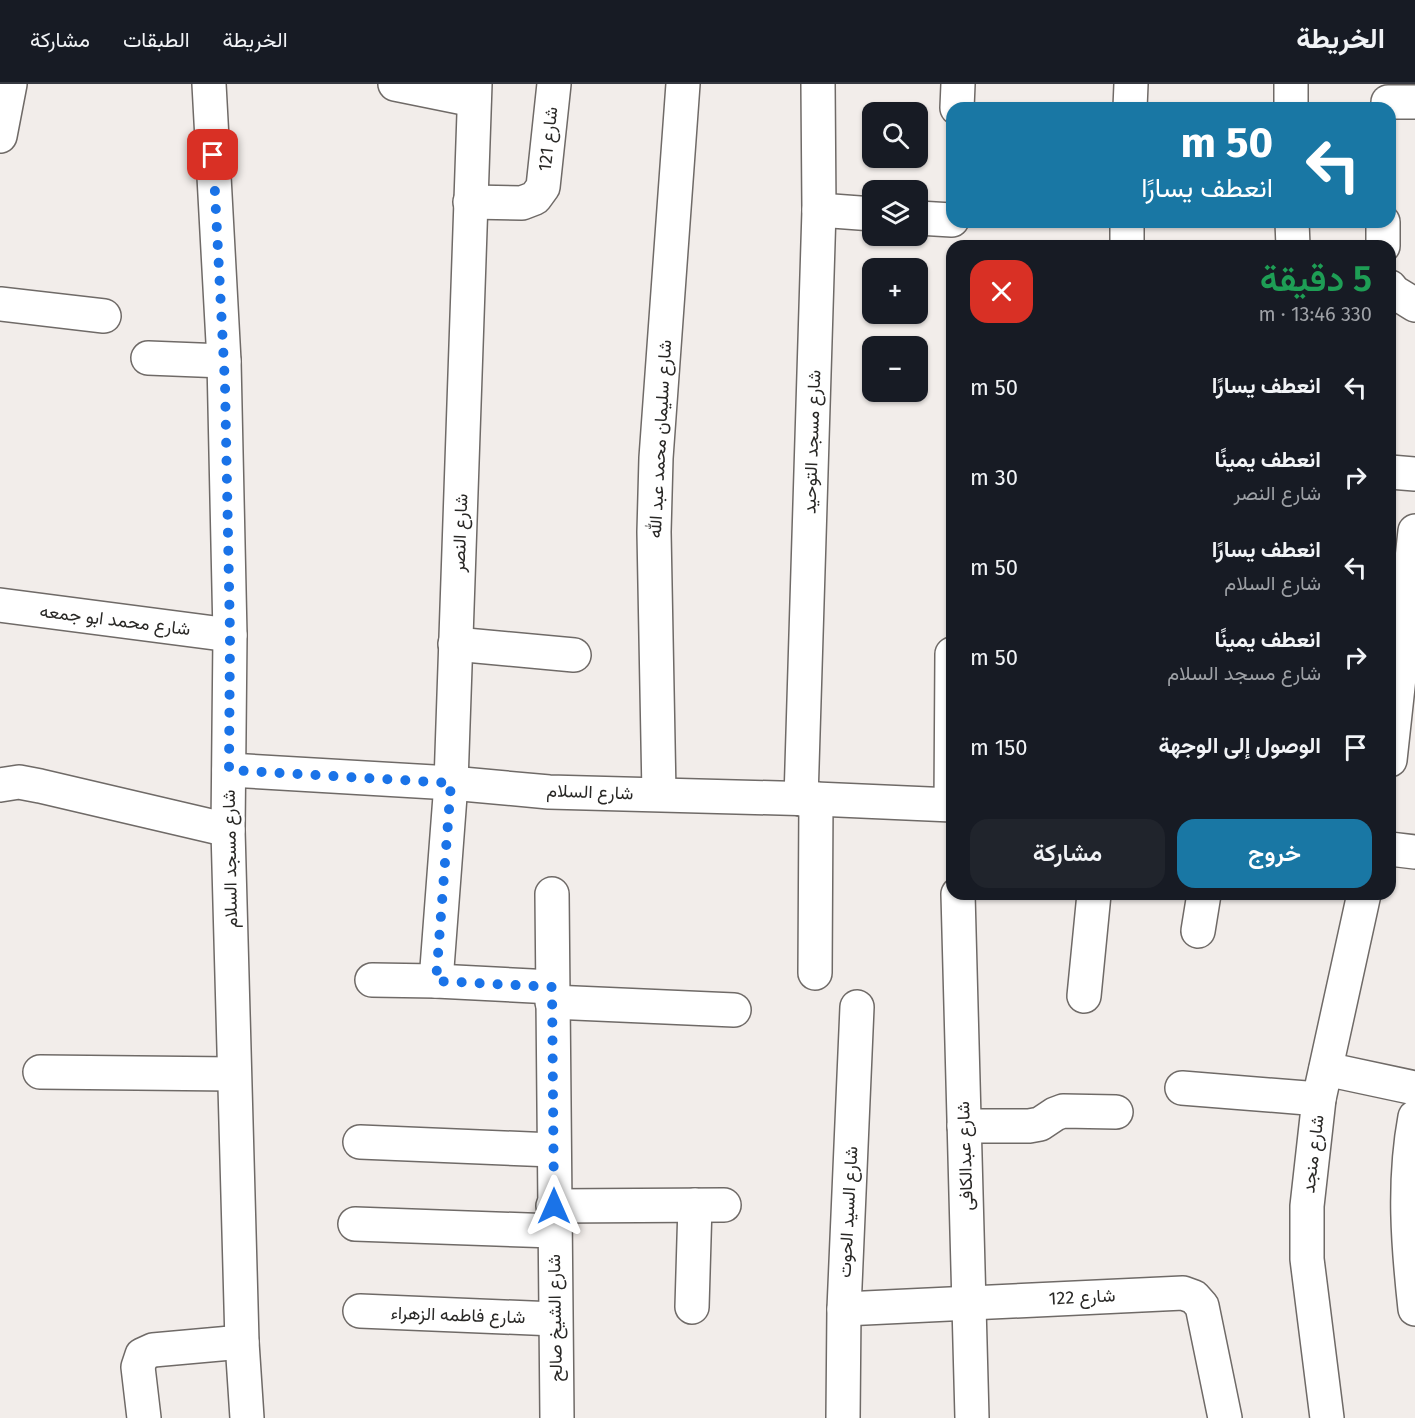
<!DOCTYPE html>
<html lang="ar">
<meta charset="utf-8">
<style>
:root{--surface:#171b24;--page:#20242c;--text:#f1f3f6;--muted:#9ea1a6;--line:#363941;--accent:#1977a4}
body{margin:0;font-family:"Fira Sans",Vazirmatn,sans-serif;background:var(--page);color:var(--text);direction:rtl;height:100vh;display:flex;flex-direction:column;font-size:22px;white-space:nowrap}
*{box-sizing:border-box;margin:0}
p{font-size:20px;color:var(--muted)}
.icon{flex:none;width:33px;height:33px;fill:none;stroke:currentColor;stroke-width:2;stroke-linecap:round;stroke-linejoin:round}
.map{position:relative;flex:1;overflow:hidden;direction:ltr}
.side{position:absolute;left:946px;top:156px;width:450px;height:660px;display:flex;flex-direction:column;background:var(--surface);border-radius:18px;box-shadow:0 2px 4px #0004;direction:rtl}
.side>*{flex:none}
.guide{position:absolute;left:946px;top:18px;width:450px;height:126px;border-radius:18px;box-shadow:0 2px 4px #0004;direction:rtl;background:#1977a4;color:#fff;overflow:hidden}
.fabs{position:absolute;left:862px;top:18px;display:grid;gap:12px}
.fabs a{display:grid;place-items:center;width:66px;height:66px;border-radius:12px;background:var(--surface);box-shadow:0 2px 4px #0004;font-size:30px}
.pin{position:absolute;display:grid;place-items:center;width:51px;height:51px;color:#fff;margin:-26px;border-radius:12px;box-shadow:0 3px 9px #0006}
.me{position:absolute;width:66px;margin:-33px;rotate:0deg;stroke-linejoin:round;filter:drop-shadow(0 0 4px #0008)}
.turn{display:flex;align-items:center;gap:21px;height:126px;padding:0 24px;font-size:27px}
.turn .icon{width:78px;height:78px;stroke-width:2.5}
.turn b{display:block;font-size:42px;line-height:51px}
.round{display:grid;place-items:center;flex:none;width:63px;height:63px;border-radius:18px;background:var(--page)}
.summary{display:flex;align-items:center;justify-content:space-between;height:102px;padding:0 24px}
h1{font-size:36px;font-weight:600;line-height:45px;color:#1e9e55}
.cta{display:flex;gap:12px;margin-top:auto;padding:12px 24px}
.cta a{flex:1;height:69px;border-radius:18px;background:var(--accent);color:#fff;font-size:24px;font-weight:600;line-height:69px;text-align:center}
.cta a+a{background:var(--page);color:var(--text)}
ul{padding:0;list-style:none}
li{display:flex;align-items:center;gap:18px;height:90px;padding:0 24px}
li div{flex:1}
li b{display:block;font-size:22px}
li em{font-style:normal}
header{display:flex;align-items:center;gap:36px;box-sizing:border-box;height:84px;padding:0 30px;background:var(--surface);border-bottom:2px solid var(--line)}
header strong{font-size:28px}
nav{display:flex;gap:33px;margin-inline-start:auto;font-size:21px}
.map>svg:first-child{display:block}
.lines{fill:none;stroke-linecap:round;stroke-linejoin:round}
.minor-casing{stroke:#6f6a67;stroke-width:36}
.minor{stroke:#fff;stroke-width:33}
.route{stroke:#1a73e8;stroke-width:10;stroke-dasharray:0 18}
.labels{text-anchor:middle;stroke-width:6;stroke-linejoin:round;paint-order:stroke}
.street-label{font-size:18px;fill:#292826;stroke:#fff}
</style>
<header>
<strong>الخريطة</strong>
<nav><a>الخريطة</a><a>الطبقات</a><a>مشاركة</a></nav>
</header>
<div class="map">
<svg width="1415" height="1334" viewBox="0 0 1415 1334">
<rect width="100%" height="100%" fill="#f2edea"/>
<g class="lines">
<defs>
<g id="minor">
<path d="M209 0 224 277 230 551 228 746 242 1258 247 1334"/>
<path d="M395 0 474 16"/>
<path d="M1388 18H1415"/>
<path d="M957 24 958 0"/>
<path d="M1130 24 1131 0"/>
<path d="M1291 24V0"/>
<path d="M0 52 10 0"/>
<path d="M470 118 522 119 535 114 543 103 554 0"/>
<path d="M819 126 873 130"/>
<path d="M918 134 952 136"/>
<path d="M1292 138 1293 162"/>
<path d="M1127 162V138"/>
<path d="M1383 162V138"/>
<path d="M1390 203 1394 208 1415 221"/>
<path d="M0 220 104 232"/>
<path d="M148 274 224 277"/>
<path d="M1390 388 1415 390"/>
<path d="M0 521 230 551"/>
<path d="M455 560 574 571"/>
<path d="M1390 676 1415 447"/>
<path d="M229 686 451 699 549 708 816 715 952 721"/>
<path d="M0 701 19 698 40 702 228 746"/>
<path d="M659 710 654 448 656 374 683 0"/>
<path d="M801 715 819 126 818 0"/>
<path d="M951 721 952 570"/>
<path d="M1390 765 1415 768"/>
<path d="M552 810 557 1334"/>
<path d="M958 810 972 1334"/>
<path d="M1198 847 1204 810"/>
<path d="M815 889 816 715"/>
<path d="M372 896 436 897 552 903"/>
<path d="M436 897 451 699 475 0"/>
<path d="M1084 912 1094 810"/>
<path d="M552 918 734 926"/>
<path d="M1326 985 1415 1004"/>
<path d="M40 988 233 990"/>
<path d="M1182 1004 1319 1015"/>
<path d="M1415 1033C1403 1098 1408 1161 1415 1225"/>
<path d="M964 1042H1029L1040 1040 1055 1030 1063 1027 1116 1028"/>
<path d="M360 1058 553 1066"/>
<path d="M553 1122 724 1121"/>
<path d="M355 1140 554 1147"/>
<path d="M692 1223 695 1121"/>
<path d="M844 1225 1183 1209 1194 1213 1202 1222 1225 1334"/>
<path d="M360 1227 555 1235"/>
<path d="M144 1334 138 1283 142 1271 153 1266 242 1258"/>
<path d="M843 1334 844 1225 857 923"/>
<path d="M1327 1334 1307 1175V1122L1319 1015 1364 810"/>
</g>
</defs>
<!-- minor casing -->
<use href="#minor" class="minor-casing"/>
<!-- minor -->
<use href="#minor" class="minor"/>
</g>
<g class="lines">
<!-- route -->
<path class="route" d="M213 71 225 300 230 551 229 686 451 699 436 897 552 903 554 1122"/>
</g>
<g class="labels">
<!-- street labels -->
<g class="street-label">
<text transform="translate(548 55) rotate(-84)" y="6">شارع 121</text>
<text transform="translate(660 355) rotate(-87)" y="6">شارع سليمان محمد عبد الله</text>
<text transform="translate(812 358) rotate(-88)" y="6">شارع مسجد التوحيد</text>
<text transform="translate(460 449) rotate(-88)" y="6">شارع النصر</text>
<text transform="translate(115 536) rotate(7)" y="6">شارع محمد ابو جمعه</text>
<text transform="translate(590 708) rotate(2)" y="6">شارع السلام</text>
<text transform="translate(230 775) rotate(-91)" y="6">شارع مسجد السلام</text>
<text transform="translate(1313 1070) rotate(-83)" y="6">شارع منجد</text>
<text transform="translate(965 1072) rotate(-92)" y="6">شارع عبدالكافى</text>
<text transform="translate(848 1128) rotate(-87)" y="6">شارع السيد الحوت</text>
<text transform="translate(1082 1213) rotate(-3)" y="6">شارع 122</text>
<text transform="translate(458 1231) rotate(2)" y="6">شارع فاطمه الزهراء</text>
<text transform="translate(555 1234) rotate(-91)" y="6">شارع الشيخ صالح</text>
</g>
</g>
</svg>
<div class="fabs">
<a><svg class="icon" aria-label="search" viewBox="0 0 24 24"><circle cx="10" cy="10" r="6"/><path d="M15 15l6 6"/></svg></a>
<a><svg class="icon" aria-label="layers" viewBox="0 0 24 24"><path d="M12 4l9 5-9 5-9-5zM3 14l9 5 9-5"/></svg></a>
<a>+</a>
<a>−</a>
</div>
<div class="pin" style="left:213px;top:71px;background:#d93025"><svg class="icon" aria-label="arrive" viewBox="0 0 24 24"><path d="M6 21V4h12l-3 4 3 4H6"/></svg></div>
<svg class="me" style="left:554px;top:1122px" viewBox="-20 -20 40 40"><path d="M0-17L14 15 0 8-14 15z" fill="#1a73e8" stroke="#fff" stroke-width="4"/></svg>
<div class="guide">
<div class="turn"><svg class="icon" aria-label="left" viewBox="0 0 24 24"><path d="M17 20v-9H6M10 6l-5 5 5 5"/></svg><div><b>50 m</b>انعطف يسارًا</div></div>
</div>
<section class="side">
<div class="summary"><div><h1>5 دقيقة</h1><p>330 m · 13:46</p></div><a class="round" style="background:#d93025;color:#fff"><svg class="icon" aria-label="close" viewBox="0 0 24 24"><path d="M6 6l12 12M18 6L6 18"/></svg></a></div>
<ul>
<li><svg class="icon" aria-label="left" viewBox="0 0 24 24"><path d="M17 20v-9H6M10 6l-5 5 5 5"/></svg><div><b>انعطف يسارًا</b></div><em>50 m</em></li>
<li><svg class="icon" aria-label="right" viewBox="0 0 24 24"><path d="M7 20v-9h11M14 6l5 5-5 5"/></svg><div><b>انعطف يمينًا</b><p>شارع النصر</p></div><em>30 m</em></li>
<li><svg class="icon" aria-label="left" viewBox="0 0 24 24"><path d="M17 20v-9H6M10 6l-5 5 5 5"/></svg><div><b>انعطف يسارًا</b><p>شارع السلام</p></div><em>50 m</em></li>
<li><svg class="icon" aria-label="right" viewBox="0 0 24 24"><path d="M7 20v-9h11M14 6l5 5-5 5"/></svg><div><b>انعطف يمينًا</b><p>شارع مسجد السلام</p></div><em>50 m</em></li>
<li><svg class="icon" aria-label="arrive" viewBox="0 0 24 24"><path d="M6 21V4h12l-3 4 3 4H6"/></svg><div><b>الوصول إلى الوجهة</b></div><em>150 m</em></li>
</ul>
<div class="cta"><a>خروج</a><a>مشاركة</a></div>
</section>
</div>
